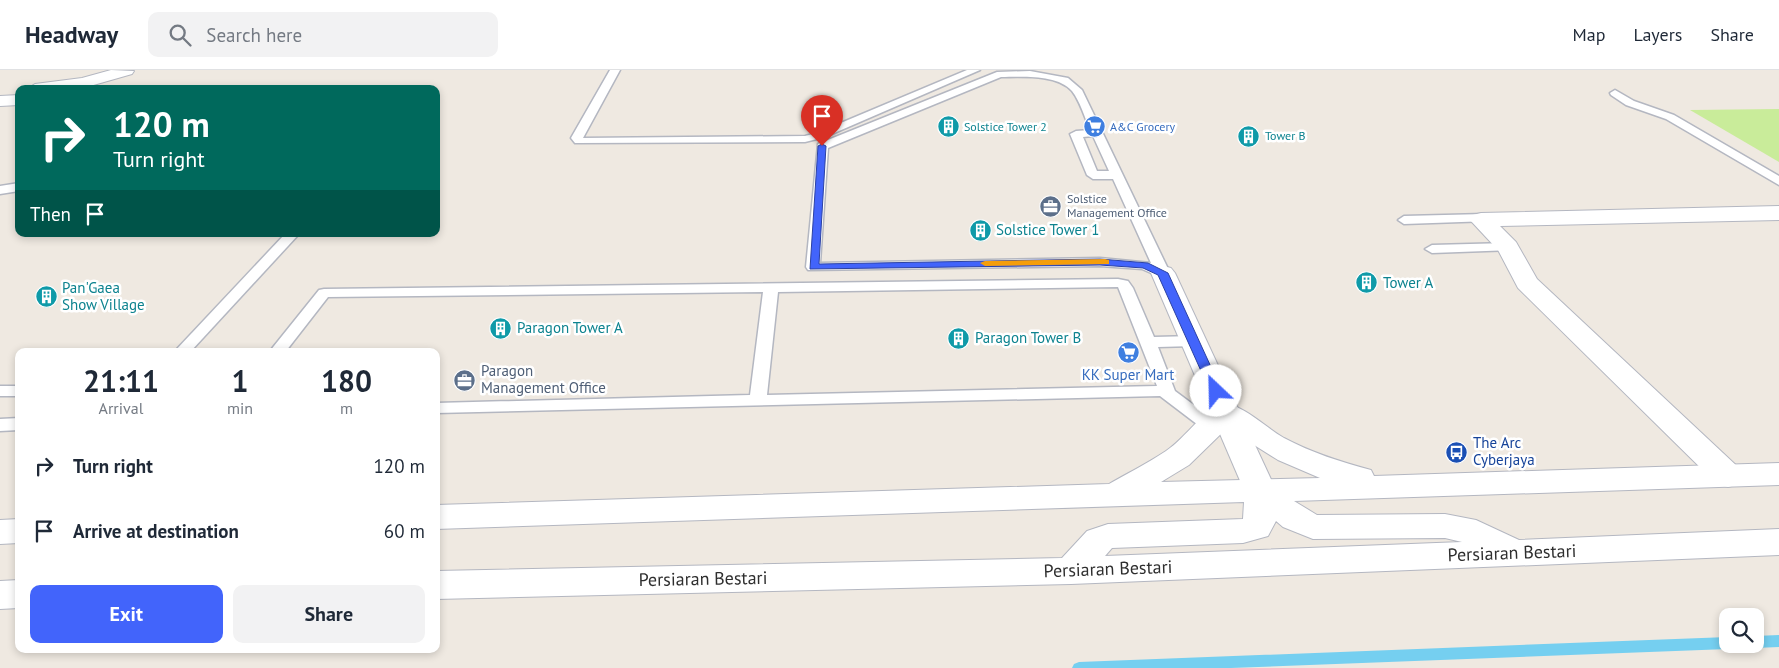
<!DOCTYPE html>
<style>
:root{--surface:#fff;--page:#f2f2f3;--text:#1f2937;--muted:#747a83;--line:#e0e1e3;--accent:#4264fb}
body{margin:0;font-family:"PT Sans",sans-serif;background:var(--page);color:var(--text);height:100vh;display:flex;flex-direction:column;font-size:19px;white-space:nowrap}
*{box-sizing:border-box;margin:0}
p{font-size:16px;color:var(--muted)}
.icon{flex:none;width:28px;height:28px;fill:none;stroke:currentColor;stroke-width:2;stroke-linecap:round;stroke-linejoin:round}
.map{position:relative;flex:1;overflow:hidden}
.sheet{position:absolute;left:15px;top:278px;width:425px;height:305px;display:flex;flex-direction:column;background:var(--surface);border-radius:10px;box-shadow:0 2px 8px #0003}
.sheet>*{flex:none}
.guide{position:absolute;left:15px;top:15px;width:425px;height:152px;border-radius:10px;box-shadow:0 2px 8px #0003;background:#00695c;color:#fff;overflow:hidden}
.fabs{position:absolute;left:1719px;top:538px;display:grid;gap:10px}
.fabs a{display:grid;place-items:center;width:45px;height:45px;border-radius:10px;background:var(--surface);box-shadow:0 2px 8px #0003;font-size:25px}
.pin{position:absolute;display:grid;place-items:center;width:42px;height:42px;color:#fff;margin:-51px -21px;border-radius:50% 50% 50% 0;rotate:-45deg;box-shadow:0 0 5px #0007}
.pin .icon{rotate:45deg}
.me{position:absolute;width:55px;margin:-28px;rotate:336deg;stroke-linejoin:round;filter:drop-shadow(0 0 4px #0008)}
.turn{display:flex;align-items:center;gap:18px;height:105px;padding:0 15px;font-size:22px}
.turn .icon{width:65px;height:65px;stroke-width:2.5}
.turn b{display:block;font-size:35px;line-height:42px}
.then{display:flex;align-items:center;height:48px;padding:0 15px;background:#0003;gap:10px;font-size:19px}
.eta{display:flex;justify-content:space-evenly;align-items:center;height:85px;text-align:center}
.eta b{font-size:30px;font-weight:800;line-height:35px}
.primary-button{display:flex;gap:10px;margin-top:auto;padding:10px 15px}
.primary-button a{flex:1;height:58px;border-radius:10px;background:var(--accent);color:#fff;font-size:20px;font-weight:800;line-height:58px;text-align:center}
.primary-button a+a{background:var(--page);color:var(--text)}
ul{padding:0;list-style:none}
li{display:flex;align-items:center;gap:15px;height:65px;padding:0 15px}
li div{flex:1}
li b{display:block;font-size:19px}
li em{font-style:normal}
header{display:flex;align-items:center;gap:30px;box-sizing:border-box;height:70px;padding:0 25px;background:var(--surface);border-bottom:1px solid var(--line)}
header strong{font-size:24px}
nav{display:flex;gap:28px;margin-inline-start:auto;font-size:18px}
.search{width:350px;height:45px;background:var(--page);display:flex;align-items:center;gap:12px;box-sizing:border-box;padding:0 18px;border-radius:10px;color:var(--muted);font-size:19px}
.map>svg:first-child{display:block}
.pitch{fill:#c9ec9a}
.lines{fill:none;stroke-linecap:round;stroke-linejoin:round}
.stream{fill:#75cff0;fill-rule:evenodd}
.service-casing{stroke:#b4b7c1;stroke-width:3}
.minor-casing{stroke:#b4b7c1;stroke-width:2}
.secondary-casing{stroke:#b4b7c1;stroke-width:2}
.service{fill:#fff;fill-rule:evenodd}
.minor{fill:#fff;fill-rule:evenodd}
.secondary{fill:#fff;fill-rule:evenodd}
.route{fill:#4264fb;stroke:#2b41a3}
.slow{fill:#f59e0b}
.labels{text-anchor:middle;stroke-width:5;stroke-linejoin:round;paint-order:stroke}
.far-culture-label{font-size:12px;fill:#0d838f;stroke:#fff;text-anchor:start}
.far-shop-label{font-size:12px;fill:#366cbe;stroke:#fff;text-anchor:start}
.far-service-label{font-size:12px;fill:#4e5e75;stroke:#fff;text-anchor:start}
.culture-label{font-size:15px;fill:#0d838f;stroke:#fff;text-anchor:start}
.service-label{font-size:15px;fill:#4e5e75;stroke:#fff;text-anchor:start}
.shop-label{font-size:15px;fill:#366cbe;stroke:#fff}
.transit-label{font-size:15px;fill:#164399;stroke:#fff;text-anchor:start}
.near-street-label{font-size:18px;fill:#2e2e2e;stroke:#fff}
</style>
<header>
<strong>Headway</strong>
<div class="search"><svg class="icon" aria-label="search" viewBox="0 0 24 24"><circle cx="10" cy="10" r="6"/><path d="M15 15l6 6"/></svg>Search here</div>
<nav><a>Map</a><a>Layers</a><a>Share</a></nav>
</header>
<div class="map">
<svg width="1779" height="598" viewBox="0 0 1779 598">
<rect width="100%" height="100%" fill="#efe9e1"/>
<!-- pitch -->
<path class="pitch" d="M1779 39V92L1690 40Z"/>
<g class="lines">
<!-- stream -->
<g class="stream">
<path d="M1779 565V577L1755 578 1750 576 1749 574H1755V566Z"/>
<path d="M1728 567V574H1734L1733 577 1728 579 1231 598H1072L1074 594 1079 592Z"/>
</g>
<defs>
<g id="service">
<path d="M610 0H620L583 68 805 66 817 63 967 0H980L825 67 805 72 575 73 571 68Z"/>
<path d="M1030 1 1068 8 1082 20 1170 203 1168 206H1158L1142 199 1100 196 808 200 806 197 818 74 997 2ZM1001 7C1022 7 1057 4 1072 21 1080 31 1085 48 1090 60L1076 61 1070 64 1087 105 1093 109H1113L1151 193 1100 188 820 193 828 78ZM1093 66 1109 101H1097L1083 67Z"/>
<path d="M1615 20 1634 31 1674 45 1779 106V115L1666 49 1626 35 1611 25 1610 23Z"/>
<path d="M19 113V121L0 124V116Z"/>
<path d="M1485 144 1491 148 1490 151 1404 154 1398 150 1404 146Z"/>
<path d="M285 164H299L191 281H175Z"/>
<path d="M1508 173 1513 174 1515 177 1513 180 1432 183 1425 179 1432 175Z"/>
<path d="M1118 209 1128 211 1133 218 1154 267 1194 266 1202 271 1194 276 1158 277 1175 321 1218 353 1221 357 1218 361H1206L1160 326 436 343V333L750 325 763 222 328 227 286 281H270L319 220 324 219ZM1118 217 1157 316 767 325 778 222Z"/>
<rect x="0" y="316" width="19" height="10"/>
<path d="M19 348V360L0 361V349Z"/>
</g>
<g id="minor">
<path d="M111 0 134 1 132 4 83 18 27 19 35 14 82 8Z"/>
<path d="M19 25V35L0 36V26Z"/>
<path d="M1779 136V150L1500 156 1516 172 1537 209 1739 398 1744 406 1739 414 1728 417 1717 414 1518 218 1498 180 1470 150 1473 145 1481 143Z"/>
<path d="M1163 196 1171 198 1175 203 1276 420 1271 428 1260 431 1249 428 1244 420 1151 203 1155 198Z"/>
</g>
<g id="secondary">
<path d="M1225 333C1247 338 1265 357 1284 368 1312 383 1341 392 1371 400L1374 406 1779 393V415L1294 431 1317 445 1445 444 1476 450 1519 470 1779 459V485L1071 514 436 529V501L1062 488 1087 461 1108 454 1243 449 1244 432 436 459V435L1109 414C1128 403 1148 393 1166 381 1186 368 1204 338 1225 333ZM1227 358 1278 390 1320 408 1161 412 1189 395ZM1276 451 1283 457 1313 469 1445 468 1462 472 1105 486 1112 478 1243 473 1268 466Z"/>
<path d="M19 449V473L0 474V450Z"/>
<path d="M19 510V538L0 539V511Z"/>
</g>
</defs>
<!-- service casing -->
<use href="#service" class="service-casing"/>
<!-- minor casing -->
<use href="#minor" class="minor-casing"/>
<!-- secondary casing -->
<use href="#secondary" class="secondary-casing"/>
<!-- service -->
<use href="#service" class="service"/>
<!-- minor -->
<use href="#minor" class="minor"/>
<!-- secondary -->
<use href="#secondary" class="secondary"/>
</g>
<!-- route -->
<path class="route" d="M822 74 826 76 819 194 1100 189 1148 193 1168 203 1222 321 1216 324 1210 321 1158 205 1143 198 1100 195 810 199 818 76Z"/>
<!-- slow -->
<path class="slow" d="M1105 189 1109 190V194L985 196 980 193 985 191Z"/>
<!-- icons -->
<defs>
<symbol id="building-disc" viewBox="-11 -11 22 22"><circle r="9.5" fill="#0f9aa8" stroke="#fff"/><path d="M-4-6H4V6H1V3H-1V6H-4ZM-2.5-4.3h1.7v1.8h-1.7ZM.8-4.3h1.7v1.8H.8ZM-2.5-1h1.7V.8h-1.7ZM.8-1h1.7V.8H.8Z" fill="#fff"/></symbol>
<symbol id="supermarket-disc" viewBox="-11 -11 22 22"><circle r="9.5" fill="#3f7fe0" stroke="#fff"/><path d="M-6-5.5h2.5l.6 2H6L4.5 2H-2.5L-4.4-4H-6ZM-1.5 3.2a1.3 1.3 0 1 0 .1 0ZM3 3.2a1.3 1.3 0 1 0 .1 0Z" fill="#fff"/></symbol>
<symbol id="office-disc" viewBox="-11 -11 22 22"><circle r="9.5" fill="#5c6f8a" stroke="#fff"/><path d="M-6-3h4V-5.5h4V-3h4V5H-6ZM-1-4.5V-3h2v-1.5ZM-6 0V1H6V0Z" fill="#fff"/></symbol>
<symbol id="bus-disc" viewBox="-11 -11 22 22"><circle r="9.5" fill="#1a4fb4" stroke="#fff"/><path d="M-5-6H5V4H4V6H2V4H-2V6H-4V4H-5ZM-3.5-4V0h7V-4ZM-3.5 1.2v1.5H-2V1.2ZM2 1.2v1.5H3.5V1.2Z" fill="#fff"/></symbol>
</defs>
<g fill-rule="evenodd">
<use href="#building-disc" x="936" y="44" width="25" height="25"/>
<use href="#supermarket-disc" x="1082" y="44" width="25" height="25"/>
<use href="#building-disc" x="1236" y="54" width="25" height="25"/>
<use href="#office-disc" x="1038" y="124" width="25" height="25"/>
<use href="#building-disc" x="968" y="148" width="25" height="25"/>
<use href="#building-disc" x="1354" y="200" width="25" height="25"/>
<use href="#building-disc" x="34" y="214" width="25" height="25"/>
<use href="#building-disc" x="488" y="246" width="25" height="25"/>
<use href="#building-disc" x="946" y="256" width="25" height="25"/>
<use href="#supermarket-disc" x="1116" y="270" width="25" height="25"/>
<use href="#office-disc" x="452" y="298" width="25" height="25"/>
<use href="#bus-disc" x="1444" y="370" width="25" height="25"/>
</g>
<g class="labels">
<!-- far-culture labels -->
<g class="far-culture-label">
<text x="964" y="61">Solstice Tower 2</text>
<text x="1265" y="70">Tower B</text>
</g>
<!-- far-shop labels -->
<g class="far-shop-label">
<text x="1110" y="61">A&amp;C Grocery</text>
</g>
<!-- far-service labels -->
<g class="far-service-label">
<text x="1067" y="133">Solstice<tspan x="1067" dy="14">Management Office</tspan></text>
</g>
<!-- culture labels -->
<g class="culture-label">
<text x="996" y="165">Solstice Tower 1</text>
<text x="1383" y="218">Tower A</text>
<text x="62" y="223">Pan'Gaea<tspan x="62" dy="17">Show Village</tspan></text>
<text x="517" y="263">Paragon Tower A</text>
<text x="975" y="273">Paragon Tower B</text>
</g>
<!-- service labels -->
<g class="service-label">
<text x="481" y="306">Paragon<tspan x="481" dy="17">Management Office</tspan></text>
</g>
<!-- shop labels -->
<g class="shop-label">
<text x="1128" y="310">KK Super Mart</text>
</g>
<!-- transit labels -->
<g class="transit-label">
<text x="1473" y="378">The Arc<tspan x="1473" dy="17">Cyberjaya</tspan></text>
</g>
<!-- near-street labels -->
<g class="near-street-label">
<text transform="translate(1512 483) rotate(-2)" y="6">Persiaran Bestari</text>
<text transform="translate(1108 499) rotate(-2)" y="6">Persiaran Bestari</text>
<text transform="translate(703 509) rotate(-1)" y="6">Persiaran Bestari</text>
</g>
</g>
</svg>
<div class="fabs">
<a><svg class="icon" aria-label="search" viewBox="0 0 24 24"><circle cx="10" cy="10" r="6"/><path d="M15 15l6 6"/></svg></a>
</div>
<div class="pin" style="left:822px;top:76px;background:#d93025"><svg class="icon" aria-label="arrive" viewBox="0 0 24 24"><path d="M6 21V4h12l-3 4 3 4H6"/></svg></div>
<svg class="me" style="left:1216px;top:321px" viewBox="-20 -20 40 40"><circle r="19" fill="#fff"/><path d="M0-13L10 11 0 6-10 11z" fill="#4264fb"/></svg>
<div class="guide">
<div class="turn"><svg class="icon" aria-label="right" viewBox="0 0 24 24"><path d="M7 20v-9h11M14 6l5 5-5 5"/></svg><div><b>120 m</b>Turn right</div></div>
<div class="then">Then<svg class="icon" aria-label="arrive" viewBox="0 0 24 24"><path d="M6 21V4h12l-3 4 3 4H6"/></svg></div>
</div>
<section class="sheet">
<div class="eta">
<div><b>21:11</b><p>Arrival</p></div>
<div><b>1</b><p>min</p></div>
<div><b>180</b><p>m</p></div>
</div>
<ul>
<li><svg class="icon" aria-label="right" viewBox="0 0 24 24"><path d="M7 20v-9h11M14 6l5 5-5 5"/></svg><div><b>Turn right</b></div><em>120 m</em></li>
<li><svg class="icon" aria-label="arrive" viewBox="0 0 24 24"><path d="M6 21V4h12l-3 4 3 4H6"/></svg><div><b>Arrive at destination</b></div><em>60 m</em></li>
</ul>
<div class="primary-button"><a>Exit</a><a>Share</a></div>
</section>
</div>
